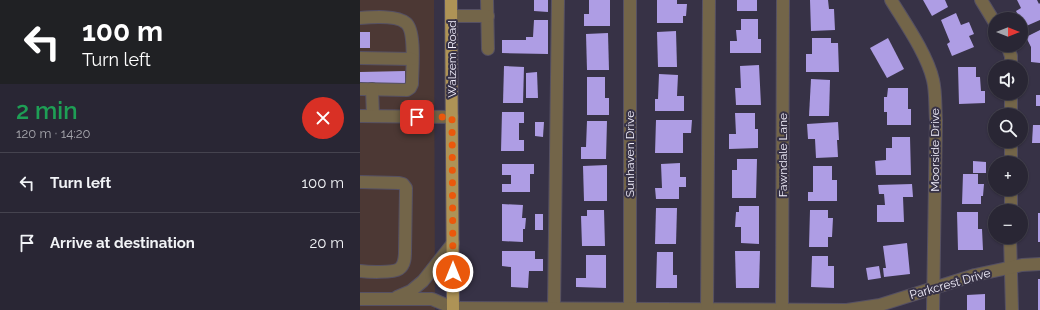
<!DOCTYPE html>
<meta charset="utf-8">
<style>
:root{--surface:#292634;--page:#353240;--text:#f1f3f6;--muted:#a5a5ac;--line:#45434f}
body{margin:0;font-family:Raleway,sans-serif;background:var(--page);color:var(--text);height:100vh;display:flex;flex-direction:column;font-size:15px;white-space:nowrap}
*{box-sizing:border-box;margin:0}
p{font-size:13px;color:var(--muted)}
.icon{flex:none;width:22px;height:22px;fill:none;stroke:currentColor;stroke-width:2;stroke-linecap:round;stroke-linejoin:round}
.map{position:relative;flex:1;overflow:hidden}
.sheet{display:flex;flex-direction:column;background:var(--surface);width:360px}
.sheet>*{flex:none}
.banner{background:#202124;color:#fff;overflow:hidden}
.needle{width:26px;rotate:90deg}
.tools{position:absolute;left:628px;top:12px;display:grid;gap:8px}
.tools a{display:grid;place-items:center;width:40px;height:40px;border-radius:50%;background:var(--surface);box-shadow:0 1px 3px #0004,0 0 0 1px var(--line);font-size:20px}
.pin{position:absolute;display:grid;place-items:center;width:34px;height:34px;color:#fff;margin:-17px;border-radius:8px;box-shadow:0 2px 6px #0006}
.me{position:absolute;width:44px;margin:-22px;rotate:0deg;stroke-linejoin:round;filter:drop-shadow(0 0 3px #0008)}
.turn{display:flex;align-items:center;gap:14px;height:84px;padding:0 16px;font-size:18px}
.turn .icon{width:52px;height:52px;stroke-width:2.5}
.turn b{display:block;font-size:28px;line-height:34px}
.round{display:grid;place-items:center;flex:none;width:42px;height:42px;border-radius:21px;background:var(--page)}
.overview{display:flex;align-items:center;justify-content:space-between;height:68px;padding:0 16px}
h1{font-size:24px;font-weight:600;line-height:30px;color:#1e9e55}
ul{padding:0;list-style:none}
li{display:flex;align-items:center;gap:12px;height:60px;padding:0 16px;border-top:1px solid var(--line)}
li div{flex:1}
li b{display:block;font-size:15px}
li em{font-style:normal}
main{display:flex;flex:1;min-height:0}
.map>svg:first-child{display:block}
.commercial{fill:#4c3834}
.building{fill:#ae9de4}
.lines{fill:none;stroke-linecap:round;stroke-linejoin:round}
.minor-casing{stroke:#555063;stroke-width:14}
.major-casing{stroke:#555063;stroke-width:14}
.minor{stroke:#736549;stroke-width:12}
.major{stroke:#ae9356;stroke-width:12}
.route{stroke:#ea580c;stroke-width:7;stroke-dasharray:0 12.6}
.labels{text-anchor:middle;stroke-width:4;stroke-linejoin:round;paint-order:stroke}
.street-label{font-size:12px;fill:#f2effc;stroke:#373246}
</style>
<main>
<section class="sheet">
<div class="banner">
<div class="turn"><svg class="icon" aria-label="left" viewBox="0 0 24 24"><path d="M17 20v-9H6M10 6l-5 5 5 5"/></svg><div><b>100 m</b>Turn left</div></div>
</div>
<div class="overview"><div><h1>2 min</h1><p>120 m · 14:20</p></div><a class="round" style="background:#d93025;color:#fff"><svg class="icon" aria-label="close" viewBox="0 0 24 24"><path d="M6 6l12 12M18 6L6 18"/></svg></a></div>
<ul>
<li><svg class="icon" aria-label="left" viewBox="0 0 24 24"><path d="M17 20v-9H6M10 6l-5 5 5 5"/></svg><div><b>Turn left</b></div><em>100 m</em></li>
<li><svg class="icon" aria-label="arrive" viewBox="0 0 24 24"><path d="M6 21V4h12l-3 4 3 4H6"/></svg><div><b>Arrive at destination</b></div><em>20 m</em></li>
</ul>
</section>
<div class="map">
<svg width="680" height="310" viewBox="0 0 680 310">
<rect width="100%" height="100%" fill="#373246"/>
<!-- commercial -->
<path class="commercial" d="M0 0H74L75 310H0Z"/>
<!-- building -->
<g class="building">
<path d="M174 0H188V12L174 11Z"/>
<path d="M229 0H250V26H224V14H229Z"/>
<path d="M297 0H317V4H327L326 16H323V23H297Z"/>
<rect x="377" y="0" width="20" height="11"/>
<path d="M450 0H468L469 9H474L475 30 451 31Z"/>
<path d="M563 0H585L588 7 572 16Z"/>
<path d="M657 0H677L679 4 680 3V20L664 27 656 11 661 8Z"/>
<path d="M596 13 601 25 609 22 614 34 609 36 614 47 592 56 587 44 590 42 581 20Z"/>
<path d="M381 19H398V39H401V53H370V41H377L376 30H381Z"/>
<path d="M174 20H188V54L142 53V40H166V37H173Z"/>
<path d="M680 30V63L671 62V47L666 37Z"/>
<path d="M316 31 317 67H298L297 32Z"/>
<rect x="0" y="32" width="10" height="16"/>
<path d="M248 33 249 70H227L226 34Z"/>
<path d="M452 38H471V43H478L479 72H446V54H452Z"/>
<path d="M528 38 544 69 527 78 510 48Z"/>
<path d="M399 65 401 105H376L375 88H381L380 66Z"/>
<path d="M144 66 164 67 163 103H143Z"/>
<path d="M598 67H616V77H620L621 91H625V103L599 104Z"/>
<path d="M45 71V84H0V72Z"/>
<path d="M177 72 178 98H166V73Z"/>
<path d="M299 74 318 75 317 96H324V111H295V99H298Z"/>
<path d="M227 77H245V98H249V115H227Z"/>
<path d="M451 79 470 80 469 116H449Z"/>
<path d="M528 88H548V109H551V125H527V112H524V97H527Z"/>
<rect x="676" y="95" width="4" height="11"/>
<path d="M142 112H164V123H159V140H164V151H141Z"/>
<path d="M375 113H395V129H398V148L369 149V134H376Z"/>
<path d="M296 120H332L331 133H323V153H295Z"/>
<path d="M227 121H247L246 159H221V147H226Z"/>
<path d="M175 122H184L183 137 175 136Z"/>
<path d="M478 122 479 140H477L478 157 456 158 455 139H448L447 124Z"/>
<path d="M673 125H680V143H672Z"/>
<path d="M532 137H550L551 175H516L515 161 526 160V148H532Z"/>
<path d="M377 159H397L396 198H372V170H377Z"/>
<path d="M613 161 626 162V173H613Z"/>
<path d="M320 163V177H326V187H319V199H296L295 188H302L301 164Z"/>
<path d="M142 164H174V174H170V192H142V184H151V175H142Z"/>
<path d="M247 165V201H224L223 166Z"/>
<path d="M453 166H472V180H477V201H448V192H453Z"/>
<path d="M603 174H618V184H624L623 196H621V204H602Z"/>
<path d="M552 184 553 197H543L544 222H517V205H525L524 194H519L518 185Z"/>
<path d="M142 204 163 205 162 218H166L165 229H163V242L142 241Z"/>
<path d="M379 206H399V244L381 243V227H375L376 212H379Z"/>
<path d="M296 208H317L316 244H295Z"/>
<path d="M227 210H244L245 246H222L221 216H227Z"/>
<path d="M450 210H468V218H473L472 237H468V247H449Z"/>
<path d="M597 212H618V229H622L623 250H598Z"/>
<rect x="678" y="213" width="2" height="29"/>
<rect x="175" y="214" width="8" height="16"/>
<path d="M547 243 550 274 524 277 523 268H526L523 246Z"/>
<path d="M142 251H175V259H183V271H169L168 288 151 287V267L142 266Z"/>
<path d="M375 251H400L399 288H376Z"/>
<path d="M297 252H313V275H317V288H296Z"/>
<path d="M226 255H246V288L216 287V278H226Z"/>
<path d="M452 256H468V266H474V288L451 287Z"/>
<path d="M519 266 521 278 508 280 506 268Z"/>
<rect x="678" y="279" width="2" height="31"/>
<path d="M625 294V310H607V295Z"/>
</g>
<g class="lines">
<defs>
<g id="minor">
<path d="M127 0 128 49"/>
<path d="M531 0C545 23 567 54 573 80 576 92 575 107 576 120L573 310"/>
<path d="M621 0 635 23"/>
<path d="M92 16H128"/>
<path d="M0 18C12 17 37 15 46 23 56 31 52 71 52 84L50 88 47 90 0 89"/>
<path d="M647 45 651 56V67"/>
<path d="M0 58 52 59"/>
<path d="M12 89 13 116"/>
<path d="M651 93V115"/>
<path d="M0 116 92 117"/>
<path d="M651 163V141"/>
<path d="M0 182 39 183 43 184 46 188 45 251C45 257 45 265 39 269 33 273 8 272 0 271"/>
<path d="M651 211V189"/>
<path d="M650 237 652 310"/>
<path d="M37 297 51 291 63 281 93 243"/>
<path d="M0 299H72L93 308"/>
<path d="M194 308 198 0"/>
<path d="M270 308V0"/>
<path d="M88 310 93 308 487 310 520 305 615 275 662 265 680 264"/>
<path d="M347 310 349 0"/>
<path d="M422 310 423 0"/>
</g>
<path id="major" d="M91 0 93 310"/>
</defs>
<!-- minor casing -->
<use href="#minor" class="minor-casing"/>
<!-- major casing -->
<use href="#major" class="major-casing"/>
<!-- minor -->
<use href="#minor" class="minor"/>
<!-- major -->
<use href="#major" class="major"/>
</g>
<g class="lines">
<!-- route -->
<path class="route" d="M57 117H92L93 272"/>
</g>
<g class="labels">
<!-- street labels -->
<g class="street-label">
<text transform="translate(92 59) rotate(-90)" y="4">Walzem Road</text>
<text transform="translate(575 150) rotate(-90)" y="4">Moorside Drive</text>
<text transform="translate(270 154) rotate(-90)" y="4">Sunhaven Drive</text>
<text transform="translate(423 155) rotate(-90)" y="4">Fawndale Lane</text>
<text transform="translate(590 284) rotate(-16)" y="4">Parkcrest Drive</text>
</g>
</g>
</svg>
<div class="tools">
<a><svg class="needle" viewBox="-14 -14 28 28"><path d="M0-13l5 13h-10z" fill="#e53935"/><path d="M0 13l5-13h-10z" fill="#a5a5ac"/></svg></a>
<a><svg class="icon" aria-label="sound" viewBox="0 0 24 24"><path d="M4 9h4l5-4v14l-5-4H4zM17 9q2 3 0 6"/></svg></a>
<a><svg class="icon" aria-label="search" viewBox="0 0 24 24"><circle cx="10" cy="10" r="6"/><path d="M15 15l6 6"/></svg></a>
<a>+</a>
<a>−</a>
</div>
<div class="pin" style="left:57px;top:117px;background:#d93025"><svg class="icon" aria-label="arrive" viewBox="0 0 24 24"><path d="M6 21V4h12l-3 4 3 4H6"/></svg></div>
<svg class="me" style="left:93px;top:272px" viewBox="-20 -20 40 40"><circle r="17" fill="#ea580c" stroke="#fff" stroke-width="3"/><path d="M0-11L8 9 0 5-8 9z" fill="#fff"/></svg>
</div>
</main>
